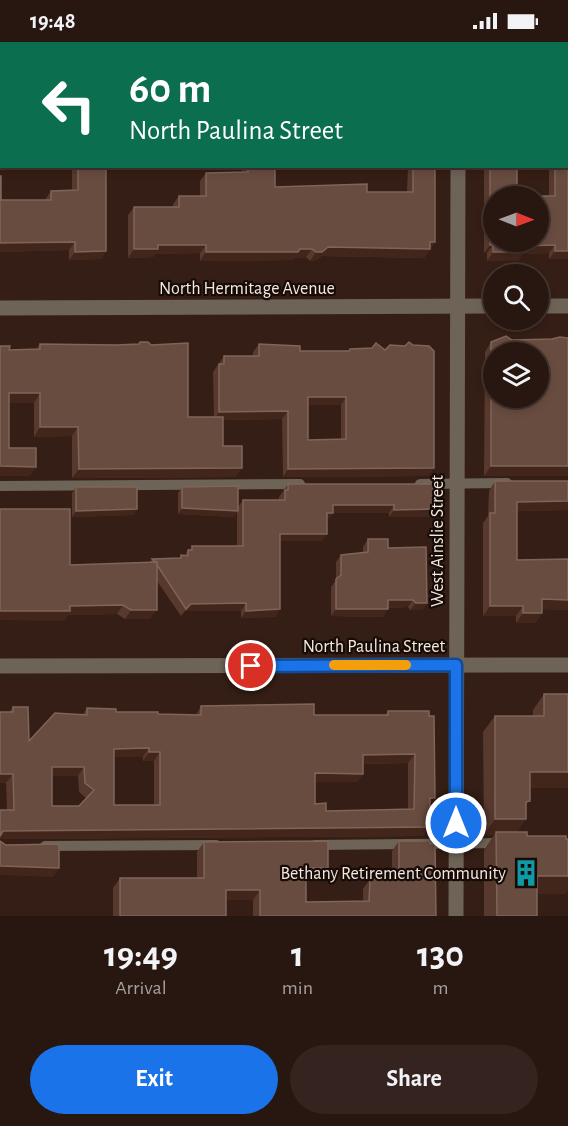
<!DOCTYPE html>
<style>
:root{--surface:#281610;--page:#34231e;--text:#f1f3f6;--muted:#a59f9f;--line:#443530;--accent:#1a73e8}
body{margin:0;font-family:"Alegreya Sans",sans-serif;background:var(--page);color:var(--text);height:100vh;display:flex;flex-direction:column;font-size:22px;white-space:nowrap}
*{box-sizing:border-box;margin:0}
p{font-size:20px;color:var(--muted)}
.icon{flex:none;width:33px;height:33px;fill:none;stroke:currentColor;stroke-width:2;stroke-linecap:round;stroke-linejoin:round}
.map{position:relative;height:874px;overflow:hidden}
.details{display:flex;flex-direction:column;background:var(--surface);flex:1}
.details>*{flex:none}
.guide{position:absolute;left:0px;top:0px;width:568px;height:126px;box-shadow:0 3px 9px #0003,0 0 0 2px var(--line);background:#0b6e4f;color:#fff;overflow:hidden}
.needle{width:39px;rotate:91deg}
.fabs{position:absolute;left:483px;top:144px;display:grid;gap:12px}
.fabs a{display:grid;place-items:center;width:66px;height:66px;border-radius:50%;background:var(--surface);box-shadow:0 3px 9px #0003,0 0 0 2px var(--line);font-size:30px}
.pin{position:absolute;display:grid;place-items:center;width:51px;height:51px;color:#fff;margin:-26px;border:3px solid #fff;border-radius:50%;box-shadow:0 2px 6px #0007}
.me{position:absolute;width:66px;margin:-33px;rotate:0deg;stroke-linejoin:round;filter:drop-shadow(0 0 4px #0008)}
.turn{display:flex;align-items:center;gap:21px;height:126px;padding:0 30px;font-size:27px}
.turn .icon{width:78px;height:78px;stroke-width:2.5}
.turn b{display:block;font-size:42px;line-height:51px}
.eta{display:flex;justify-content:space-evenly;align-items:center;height:102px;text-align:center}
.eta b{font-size:36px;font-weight:600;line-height:42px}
.cta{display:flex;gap:12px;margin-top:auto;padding:12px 30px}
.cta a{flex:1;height:69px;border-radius:36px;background:var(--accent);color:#fff;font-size:24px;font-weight:600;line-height:69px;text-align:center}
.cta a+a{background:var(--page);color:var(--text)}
.status{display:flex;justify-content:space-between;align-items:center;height:42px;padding:0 30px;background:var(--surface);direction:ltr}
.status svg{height:16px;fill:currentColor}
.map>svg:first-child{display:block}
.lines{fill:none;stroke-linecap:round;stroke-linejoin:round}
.lane{stroke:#6e6357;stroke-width:10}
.street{stroke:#6e6357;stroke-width:15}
.wall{fill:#58392d;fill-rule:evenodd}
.shaded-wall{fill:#43261b}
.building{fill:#694c40;stroke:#7f6459;stroke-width:1.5;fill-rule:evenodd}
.route-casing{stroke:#114b97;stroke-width:15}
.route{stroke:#1a73e8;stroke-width:10}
.slow{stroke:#f59e0b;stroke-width:10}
.labels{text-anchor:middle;stroke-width:4.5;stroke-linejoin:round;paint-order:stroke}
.street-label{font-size:18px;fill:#f7e7e0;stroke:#150b07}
.poi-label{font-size:18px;fill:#f7e7e0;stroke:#150b07;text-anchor:end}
</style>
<div class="status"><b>19:48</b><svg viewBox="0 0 49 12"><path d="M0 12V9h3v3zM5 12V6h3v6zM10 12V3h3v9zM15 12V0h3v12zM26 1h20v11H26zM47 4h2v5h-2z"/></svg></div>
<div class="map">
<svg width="568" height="874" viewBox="0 0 568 874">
<rect width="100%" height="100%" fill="#351e15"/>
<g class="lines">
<!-- lane -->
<g class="lane">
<path d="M567 81H568"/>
<path d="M420 442 507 441"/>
<path d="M0 444 300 442"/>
<path d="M315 803 501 801"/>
<path d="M45 804 216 803"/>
</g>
<!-- street -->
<g class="street">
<path d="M458 2V0"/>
<path d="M538 264H568"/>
<path d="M0 266 494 264"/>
<path d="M0 624 568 623"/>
<path d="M456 874 458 124"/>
</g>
</g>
<!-- wall -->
<g class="wall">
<path d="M568 82V216L567 217H549V211L523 212 518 219H487V211H484V124H517V154H549V124H567Z"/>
<path d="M72 124H106V209L101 217 69 218V208L0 210V134L1 158H45L51 149 72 148Z"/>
<path d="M242 124H275V145L367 150H407L408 124H435V200L424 216 322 214 316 218 310 219 306 215 294 216 292 218 200 219V211L155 212 153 215 128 216V173L134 165H173V162L179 154H200V139L206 131 242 130Z"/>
<path d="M568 296V434H484L485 310 491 300 512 298Z"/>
<path d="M140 300 188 375H214L213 330 224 314H253V310L259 302 300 309 434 426 428 434 283 435 282 377 223 378V404L242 426 235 435 72 436V394L34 395V361H9V406L30 434H0L9 308 36 307 40 302 116 303 138 302ZM308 363H341V397L308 398Z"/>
<path d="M495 439H568V468L517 469V518L568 517V568L542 567V571L535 581H516V574H483V481L488 474 489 449Z"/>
<path d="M288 442H433L430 475H389V471H333L327 479 322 499H280V567L275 575 241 576V569H185L181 574 157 539 150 577H125L117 572 68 573 64 579 70 523 149 521 152 517 179 516 181 513 184 514 188 508H190L192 504H237V470L234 475 178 472V451L182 445 238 465 243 458H279V455Z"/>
<path d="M76 445 137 467 133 473 72 475V451Z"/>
<path d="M368 497 388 506 427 561 422 568H410L408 565 388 566 383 575 331 574V545L336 538V520L341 513 363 511V505Z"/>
<path d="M544 652H568V746H530L526 766 516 790 527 794 568 797V848L565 852H537V874H484V808L494 793H484L483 690 495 674H533V668Z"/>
<path d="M201 664 314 673H385L388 669H429L430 762 424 794 0 797V768H7L6 741 9 670 13 665 29 699 83 672 87 666 116 670 158 672 196 673ZM114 715H143V719H154V763H114ZM408 721V767L326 769 315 762V740H357L363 732V722ZM52 734H78L79 750 86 756 79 764H52Z"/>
<path d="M399 799 436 874H253V858H226V874H113V846L120 836H197V810L204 800 321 836H306V860L363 859V847L370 837H392V809Z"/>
</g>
<!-- shaded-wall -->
<g class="shaded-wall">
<rect x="0" y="104" width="2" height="8"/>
<path d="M156 124H196L195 126 154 127Z"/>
<path d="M54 200H75L69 208 0 210V201Z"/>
<path d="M435 200 424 216 322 214 316 218 310 219 316 210 328 205Z"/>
<path d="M158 203H206L200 211 155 212 153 215 128 216 134 207Z"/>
<path d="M490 203H493L487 211H484Z"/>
<path d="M555 203 549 211 523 212 518 219H487L493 210 524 204Z"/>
<path d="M312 207 306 215 294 216 292 218 200 219 206 210Z"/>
<path d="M106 209 101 217 69 218 75 210Z"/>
<path d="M555 209H568V216L567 217H549Z"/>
<path d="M9 351H40L34 361H3Z"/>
<path d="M308 355H346L341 363H303Z"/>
<path d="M288 369 282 377 214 378 219 370Z"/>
<path d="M40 385H78L72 394 34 395Z"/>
<path d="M0 424 36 425 30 434H0Z"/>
<path d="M491 424H568V434H484Z"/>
<path d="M242 426 235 435 72 436 79 427Z"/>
<path d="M434 426 428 434 283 435 288 427Z"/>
<path d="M568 459V468L510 469 517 460Z"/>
<path d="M333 463H394L389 471H327Z"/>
<path d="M182 466 238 469 234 475 178 472Z"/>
<path d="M137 467 133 473 72 475 76 469Z"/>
<path d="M435 467 430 475H389L394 468Z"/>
<path d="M327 471H333L327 479Z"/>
<path d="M280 492H327L322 499H274Z"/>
<path d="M542 557 568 558V568L535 567Z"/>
<path d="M388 558H413L408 565 383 566Z"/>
<path d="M246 561 241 569H185L181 574 191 562Z"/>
<path d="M416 561H427L422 568H410Z"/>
<path d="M123 563 117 572 68 573 64 579 0 578V569L70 564Z"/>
<path d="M490 564H523L516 574H483Z"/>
<path d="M280 567 275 575 241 576 246 569Z"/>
<path d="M336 567H388L383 575 331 574Z"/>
<path d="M131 568H157L150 577H125Z"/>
<path d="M523 571H542L535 581H516Z"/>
<path d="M149 706 143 715H108L114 707Z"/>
<path d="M149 710H160L154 719H143Z"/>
<path d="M415 712 408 721 357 722 363 713Z"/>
<path d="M52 725H84L78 734H46Z"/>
<path d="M530 730H568V746H518Z"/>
<path d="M315 731 363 732 357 740H308Z"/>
<path d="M0 732H13L6 741H0Z"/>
<path d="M495 777H526L515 793 496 790 494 793H484Z"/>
<path d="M430 785 424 794 0 797V793L3 789Z"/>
<path d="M0 824 59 826 53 835 0 833Z"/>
<path d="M306 826H328L321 836H299Z"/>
<path d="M537 834H568V848L565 852H525Z"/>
<path d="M226 848H260L253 858H219Z"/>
</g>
<!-- building -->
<g class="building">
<rect x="41" y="0" width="30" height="2"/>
<rect x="139" y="0" width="285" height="2"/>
<path d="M490 0H568V12H567V2H490Z"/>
<path d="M0 3 2 5 0 24H2V70L0 72Z"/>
<path d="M0 80 2 81V104H0Z"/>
<path d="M567 82H568V209H555V203L524 204V210H493V203H490V124H517V154H555V124H567ZM494 154H538V200H494Z"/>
<path d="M78 124H106V209L75 210V200L0 201V134H1V158H51V149L78 148Z"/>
<path d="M248 124H275V145L367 142V150H413V124H435V200H430V207L328 205 322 210H316L312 207H300L298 210H206V203H158V207H134V165H179V154H206V131L248 130Z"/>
<path d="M506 294 512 298 552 297 560 295 568 296V424H491V300ZM494 310H538V356H494Z"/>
<path d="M140 300H148L151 303 188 301V375H223V404H242V426L79 427 78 385H40V351H9V406H36V425L0 424V304H10L9 308 40 307V302L116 303 139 302Z"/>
<path d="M409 300 413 303 429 304 434 309V426L288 427V369L219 370V322H224V314H259V302L300 304V309H349L350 307 372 306 376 301 385 308 390 303 405 304ZM308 355H346V397L308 398Z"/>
<path d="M495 439H568V459L517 460V518L568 517V558L542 557V571H523V564H490V471H495Z"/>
<path d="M288 442H433L435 467 394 468V463H333V471H327V492H280V567L246 569V561L191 562 186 567 157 523V520H155L152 517 181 516V513L188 514V508H192V504H243V458H285V448H288Z"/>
<path d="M238 444V469L182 466V445Z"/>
<path d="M76 445H137V467L76 469Z"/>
<path d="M0 467H70V523L157 520V568H131L123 563 70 564V569H0Z"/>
<path d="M368 497H388V506L426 505 427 561H416L413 558H388V567H336V537L341 533V513L368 510Z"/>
<path d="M544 652H568V730H530V759L526 760V777H495V674H544Z"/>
<path d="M314 662V673H388V669H429V674H434L435 756H430V785L3 789 0 794V768H14L13 732H0V670H13V665H28L29 699 55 671 87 673V666L116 667V670H158V672L201 673V664ZM149 706V710H160V763H114V707ZM415 712 414 767 326 769V761L315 762V731L363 732V713ZM52 725H84L85 741 94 748 79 764H52Z"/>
<path d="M496 790H527V794H566V797H568V834H537V874H497Z"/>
<path d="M0 799 6 803 59 802V826L0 824Z"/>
<path d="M328 799V826H306V860L369 859 370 837H399V799H430V802H435L436 874H260V848H226V874H120V836H204V800Z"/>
</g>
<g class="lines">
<defs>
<path id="route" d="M251 624 456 623V781"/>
</defs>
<!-- route casing -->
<use href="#route" class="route-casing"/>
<!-- route -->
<use href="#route" class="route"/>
<!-- slow -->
<path class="slow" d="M334 623H406"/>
</g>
<!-- icons -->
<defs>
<symbol id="building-bare" viewBox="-9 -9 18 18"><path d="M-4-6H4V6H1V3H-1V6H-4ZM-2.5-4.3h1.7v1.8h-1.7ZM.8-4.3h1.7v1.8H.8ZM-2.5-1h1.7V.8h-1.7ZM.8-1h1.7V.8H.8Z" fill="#0f9aa8" stroke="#150b07" stroke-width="2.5" paint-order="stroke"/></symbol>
</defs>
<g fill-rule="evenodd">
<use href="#building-bare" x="507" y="812" width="38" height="38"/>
</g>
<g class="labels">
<!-- street labels -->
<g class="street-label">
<text x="247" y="252">North Hermitage Avenue</text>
<text transform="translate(437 499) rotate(-90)" y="6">West Ainslie Street</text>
<text x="374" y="610">North Paulina Street</text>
</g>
<!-- poi labels -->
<g class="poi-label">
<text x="506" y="837">Bethany Retirement Community</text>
</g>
</g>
</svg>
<div class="fabs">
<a><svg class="needle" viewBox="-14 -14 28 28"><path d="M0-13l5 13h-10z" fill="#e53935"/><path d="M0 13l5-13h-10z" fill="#a59f9f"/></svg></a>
<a><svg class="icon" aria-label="search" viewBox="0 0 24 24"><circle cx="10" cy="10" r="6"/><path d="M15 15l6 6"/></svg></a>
<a><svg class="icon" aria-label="layers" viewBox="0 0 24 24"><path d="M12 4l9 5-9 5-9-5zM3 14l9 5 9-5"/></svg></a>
</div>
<div class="pin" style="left:251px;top:624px;background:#d93025"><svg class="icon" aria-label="arrive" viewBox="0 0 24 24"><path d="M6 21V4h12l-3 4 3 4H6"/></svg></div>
<svg class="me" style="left:456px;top:781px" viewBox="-20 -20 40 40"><circle r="17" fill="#1a73e8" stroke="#fff" stroke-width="3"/><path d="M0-11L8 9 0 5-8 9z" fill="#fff"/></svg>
<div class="guide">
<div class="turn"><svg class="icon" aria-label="left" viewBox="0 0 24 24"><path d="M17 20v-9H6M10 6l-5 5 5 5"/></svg><div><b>60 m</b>North Paulina Street</div></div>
</div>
</div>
<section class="details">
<div class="eta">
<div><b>19:49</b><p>Arrival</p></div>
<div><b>1</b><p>min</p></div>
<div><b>130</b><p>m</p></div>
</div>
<div class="cta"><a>Exit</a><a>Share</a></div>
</section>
